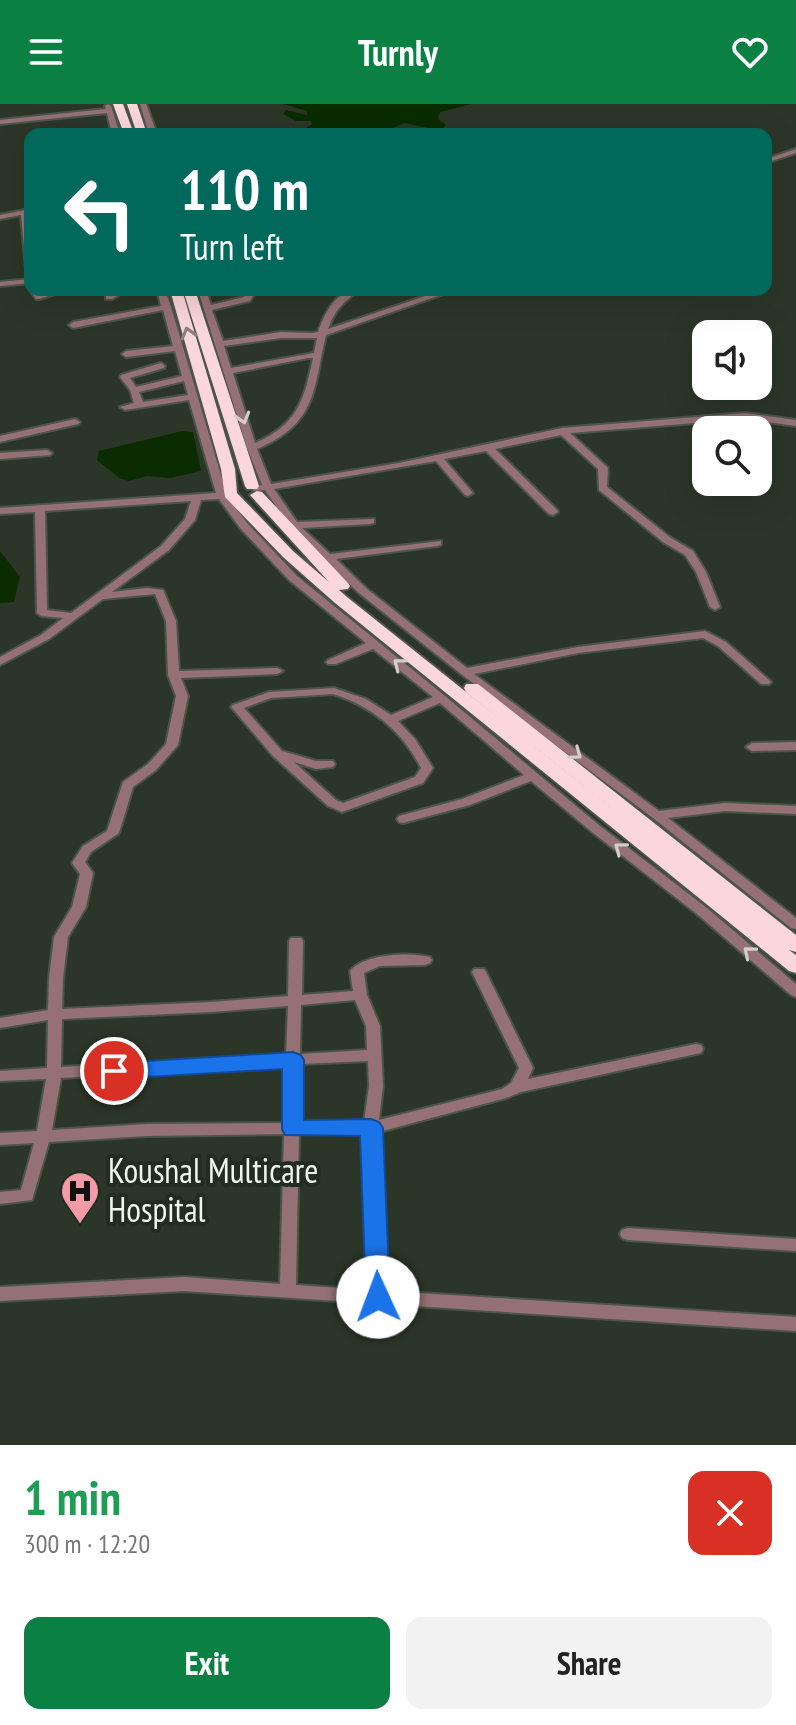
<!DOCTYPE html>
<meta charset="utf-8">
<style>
:root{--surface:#fff;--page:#f2f2f2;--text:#222;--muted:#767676;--accent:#0b8043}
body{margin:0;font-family:"PT Sans Narrow",sans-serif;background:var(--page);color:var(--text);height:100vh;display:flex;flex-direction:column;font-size:30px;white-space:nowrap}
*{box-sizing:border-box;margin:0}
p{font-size:26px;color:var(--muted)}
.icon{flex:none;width:44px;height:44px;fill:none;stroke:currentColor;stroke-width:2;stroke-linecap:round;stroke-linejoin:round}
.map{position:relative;height:1341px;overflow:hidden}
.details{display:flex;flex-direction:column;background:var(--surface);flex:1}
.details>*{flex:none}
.guide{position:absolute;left:24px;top:24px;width:748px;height:168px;border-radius:16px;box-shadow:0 8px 32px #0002;background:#00695c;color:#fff;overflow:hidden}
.controls{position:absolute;left:692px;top:216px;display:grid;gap:16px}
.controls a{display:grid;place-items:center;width:80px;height:80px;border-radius:16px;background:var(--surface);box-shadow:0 8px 32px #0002;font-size:40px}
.pin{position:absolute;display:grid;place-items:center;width:68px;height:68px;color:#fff;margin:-34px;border:4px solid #fff;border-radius:50%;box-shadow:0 2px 8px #0007}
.me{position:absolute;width:88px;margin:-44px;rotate:358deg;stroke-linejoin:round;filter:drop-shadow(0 0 6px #0008)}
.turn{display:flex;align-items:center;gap:28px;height:168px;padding:0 24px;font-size:36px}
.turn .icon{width:104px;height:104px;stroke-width:2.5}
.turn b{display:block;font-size:56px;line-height:68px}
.round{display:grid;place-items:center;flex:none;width:84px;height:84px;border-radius:16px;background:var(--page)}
.overview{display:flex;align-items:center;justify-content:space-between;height:136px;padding:0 24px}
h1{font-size:48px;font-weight:700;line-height:60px;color:#1e9e55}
.button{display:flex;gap:16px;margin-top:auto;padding:16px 24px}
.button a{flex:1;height:92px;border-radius:16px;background:var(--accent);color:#fff;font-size:32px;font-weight:700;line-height:92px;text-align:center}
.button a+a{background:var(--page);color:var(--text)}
header{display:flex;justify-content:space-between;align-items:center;height:104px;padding:0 24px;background:var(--accent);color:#fff;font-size:36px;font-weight:700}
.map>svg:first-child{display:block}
.water{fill:#0a2c00}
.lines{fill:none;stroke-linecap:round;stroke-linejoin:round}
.minor-casing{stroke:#4b5548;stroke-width:4}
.highway-casing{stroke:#4b5548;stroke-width:4}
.minor{fill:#957176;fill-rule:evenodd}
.highway{fill:#fbd6db;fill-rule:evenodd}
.oneway{stroke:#8e817d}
.oneway2{stroke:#d4cec9}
.route{fill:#1a73e8;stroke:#114b97;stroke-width:2}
.labels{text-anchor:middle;stroke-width:8;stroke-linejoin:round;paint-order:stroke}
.near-poi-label{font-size:34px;fill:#eff6ed;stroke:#222c1f;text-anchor:start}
</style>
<header><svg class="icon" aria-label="menu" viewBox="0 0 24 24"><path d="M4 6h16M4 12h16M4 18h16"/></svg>Turnly<svg class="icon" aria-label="heart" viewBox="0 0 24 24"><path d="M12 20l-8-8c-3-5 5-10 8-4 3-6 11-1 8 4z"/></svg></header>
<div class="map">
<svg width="796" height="1341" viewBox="0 0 796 1341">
<rect width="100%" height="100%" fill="#2c3628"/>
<!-- water -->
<g class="water">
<path d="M283 0H472L440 8 438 15 446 21 441 27 405 19 393 24 401 29 383 30V24L371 26 369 30H322L319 26 306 24 312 20 311 17H296L283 10 286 6 307 11V7Z"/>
<path d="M182 327 193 328 201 367 170 374 147 372 129 377 119 374 97 356 99 347Z"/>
<path d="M0 447 20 473 14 498 0 499Z"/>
</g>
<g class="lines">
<defs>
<g id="minor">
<path d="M108 0 111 2 120 30H112L107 9 0 20V16L106 5 105 2Z"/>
<path d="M140 0H146L157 30H149Z"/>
<path d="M796 45V49L766 59V55Z"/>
<path d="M30 105V109L28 110 30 166 26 164 21 111 0 115V111Z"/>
<path d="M30 175V179L0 182V178Z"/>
<path d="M30 186H38L41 190 54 186H67L39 195H36Z"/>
<path d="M117 186H127L112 195H106V191Z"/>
<path d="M157 186H165L171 203 226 388 233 391 228 394 248 420 297 472 445 592 600 722 707 804 796 880V893L791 891 697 810 592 728 531 677 470 701 403 719 399 718 397 715 399 712 462 695 524 671 440 599 398 617 415 635 433 664 423 679 342 708 328 702 273 652 233 605 231 603 233 601 269 588 334 584 366 595 391 611 433 593 373 545 336 560H328L326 558 328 556 366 539 289 476 240 424 219 395 201 396 195 416 169 446 112 488 147 484 163 486 176 517 179 567 277 564 283 567 277 570 181 574 188 592 178 641 156 666 133 683 119 729 91 748 85 758 93 769 86 803 68 833 63 874 62 905 211 898 288 892 289 837 291 834H301L303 837 302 891 353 887 350 867C365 850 408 848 430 853L432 856 430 859 425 861 380 862 364 869 367 891 380 922 383 982 379 1016 502 985 511 979 519 964 472 868 474 865H484L486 868 533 964 528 975 696 940 701 941 703 945 701 949 696 950 521 988 506 994 379 1028 386 1187 796 1213V1227L184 1187 0 1197V1183L184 1173 280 1180 284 1030 147 1032 49 1038 32 1096 0 1100V1088L21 1086 34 1039 0 1041V1029L37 1027 46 975 0 977V967L47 964 48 916 0 924V914L48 906 49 874 54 833 72 803 80 770 72 759 83 742 107 727 123 678 148 660 166 640 176 592 168 571 166 517 155 490 103 495 49 535 0 561V553L41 531 63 514 42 512 37 509 35 408 0 410V404L216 389 189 296 125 306 120 303 134 299 130 286 120 273 121 271 161 259 165 262 164 264 130 274 136 283 182 272 175 247 126 253 122 250 126 247 173 242 163 206 73 224 69 221 73 218 161 202ZM184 277 188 291 143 298 139 288ZM191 397 185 415 161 442 71 509 47 506 45 407ZM333 590C372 602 403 628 421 664L415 673 343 699 336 696 294 658 316 665 333 663 335 660 333 657H316L282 647 244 604 271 594ZM355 896 366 922 367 946 300 950 301 901ZM288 902 286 951 61 963 62 915 211 908ZM368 957 369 982 364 1018 299 1019 300 960ZM286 961 284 1019 147 1020 52 1026 61 974ZM299 1030H364L370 1186 296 1181Z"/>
<path d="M198 186H206L211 201 244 193 248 186H256L250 197 212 206 223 237 281 228 313 229 318 228C325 208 336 186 359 186 343 199 336 204 328 225L443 186H455L326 231C313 285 318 319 257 345L271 380 399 359 562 324 745 309 796 316V322L745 315 570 329 608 364 607 383 671 434 693 447 706 468 720 503 715 506 710 503 696 468 685 451 663 438 599 386 598 365 561 331 495 345 557 406 558 408 553 411 549 410 486 347 444 355 473 389 468 392 465 391 436 357 274 385 297 418 374 415V419L370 420 302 424 330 450 441 437V441L437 442 336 455 367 485 467 564 578 543 705 527 726 538 769 576 771 578 769 580H761L718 542 703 534 578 549 474 570 659 707 725 699 796 702V710L725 707 668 714 796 814V825L791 824 653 714 461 570 359 489 290 423 265 386 253 387V383L262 381 247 344ZM281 234H317L314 249 231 264 224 242ZM308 254H313C304 297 297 321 255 339L233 269Z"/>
<path d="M75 315 80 318 78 320 0 338V332Z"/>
<path d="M47 346 52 349 50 351 0 355V349Z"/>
<path d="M796 638V646L752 647 746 643 752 639Z"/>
<path d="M628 1124 796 1135V1147L628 1136 622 1134 620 1130 622 1126Z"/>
</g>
<g id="highway">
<path d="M113 0H123L134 30H124Z"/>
<path d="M127 0H137L147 30H137Z"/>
<path d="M170 186H182L235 365 237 389 293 447 329 478 250 391 257 387 262 388 348 479 350 482 348 485 339 486 347 493 683 761 466 588 464 584 466 580H478L796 831V848L789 846 796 851V869L789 867 335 499 283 453 225 393 221 365Z"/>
<path d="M183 186H195L259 382 257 385H247L245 382Z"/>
</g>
</defs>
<!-- minor casing -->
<use href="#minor" class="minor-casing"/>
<!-- highway casing -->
<use href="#highway" class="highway-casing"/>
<!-- minor -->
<use href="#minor" class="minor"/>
<!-- highway -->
<use href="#highway" class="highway"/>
</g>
<!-- one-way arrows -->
<defs><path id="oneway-chevron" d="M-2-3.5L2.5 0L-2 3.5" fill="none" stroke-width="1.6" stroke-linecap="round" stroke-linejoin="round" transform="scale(2)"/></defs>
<use class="oneway" href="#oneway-chevron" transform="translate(188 229) rotate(-106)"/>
<g class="oneway2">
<use href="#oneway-chevron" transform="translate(243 314) rotate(74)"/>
<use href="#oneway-chevron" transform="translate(399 560) rotate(-142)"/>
<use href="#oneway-chevron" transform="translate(576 650) rotate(36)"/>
<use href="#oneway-chevron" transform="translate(620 744) rotate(-143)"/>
<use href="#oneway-chevron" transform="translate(749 848) rotate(-140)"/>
</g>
<!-- route -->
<path class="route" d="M293 948 301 951 304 956V1016L371 1015 379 1018 383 1024 390 1193 387 1200 378 1203 369 1200 366 1193 360 1032 285 1031 282 1025V965L114 975 106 973 103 967 106 962 114 959Z"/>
<!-- icons -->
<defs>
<symbol id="hospital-pin" viewBox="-11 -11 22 30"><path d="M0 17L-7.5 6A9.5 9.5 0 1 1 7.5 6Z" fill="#f39aa8" stroke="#222c1f"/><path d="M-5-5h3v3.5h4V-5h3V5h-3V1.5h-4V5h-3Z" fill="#111"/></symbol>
</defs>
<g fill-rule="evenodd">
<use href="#hospital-pin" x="58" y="1065" width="44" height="60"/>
</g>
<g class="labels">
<!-- near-poi labels -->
<g class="near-poi-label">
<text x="108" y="1079">Koushal Multicare<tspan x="108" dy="39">Hospital</tspan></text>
</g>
</g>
</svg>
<div class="controls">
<a><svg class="icon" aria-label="sound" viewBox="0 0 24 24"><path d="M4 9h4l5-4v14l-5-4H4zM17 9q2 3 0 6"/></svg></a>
<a><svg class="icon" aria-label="search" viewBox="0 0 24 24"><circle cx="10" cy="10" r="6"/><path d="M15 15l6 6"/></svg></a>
</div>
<div class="pin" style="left:114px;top:967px;background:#d93025"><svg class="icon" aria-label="arrive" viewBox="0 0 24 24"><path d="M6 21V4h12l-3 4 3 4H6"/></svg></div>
<svg class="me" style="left:378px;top:1193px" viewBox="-20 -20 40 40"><circle r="19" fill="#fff"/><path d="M0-13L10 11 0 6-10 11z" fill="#1a73e8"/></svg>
<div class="guide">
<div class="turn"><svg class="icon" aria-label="left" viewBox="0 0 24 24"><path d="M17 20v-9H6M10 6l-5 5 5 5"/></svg><div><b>110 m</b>Turn left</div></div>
</div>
</div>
<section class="details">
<div class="overview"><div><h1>1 min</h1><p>300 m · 12:20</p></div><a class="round" style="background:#d93025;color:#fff"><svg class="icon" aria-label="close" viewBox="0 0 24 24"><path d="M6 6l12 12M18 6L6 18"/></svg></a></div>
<div class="button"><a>Exit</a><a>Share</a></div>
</section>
